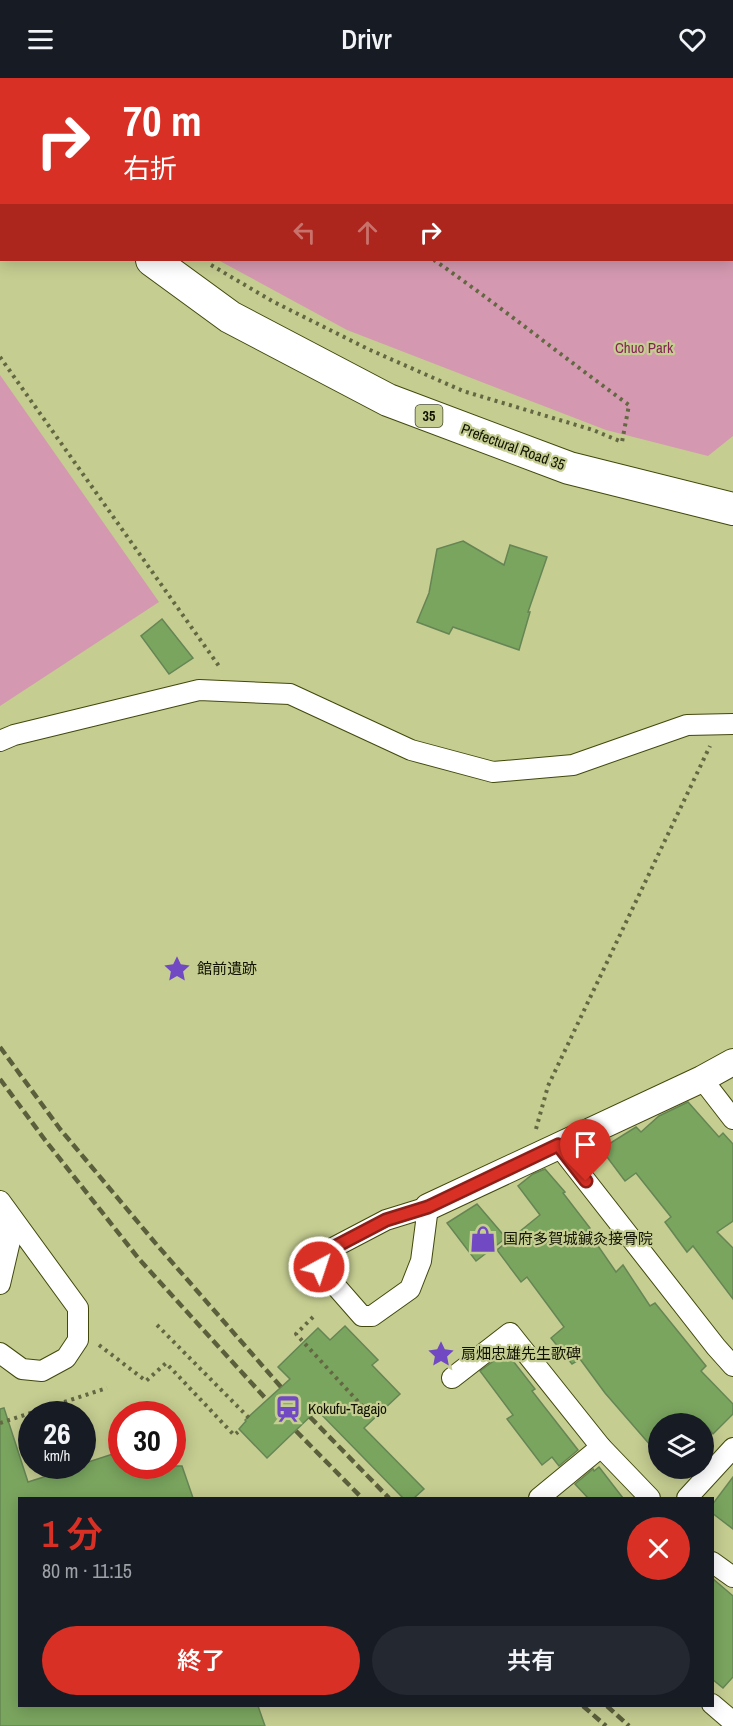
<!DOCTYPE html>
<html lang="ja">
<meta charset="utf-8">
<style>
:root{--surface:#171b24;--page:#242831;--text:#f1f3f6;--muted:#9ea1a6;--accent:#d93025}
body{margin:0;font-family:"Archivo Narrow","Noto Sans JP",sans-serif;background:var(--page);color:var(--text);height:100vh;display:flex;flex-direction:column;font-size:22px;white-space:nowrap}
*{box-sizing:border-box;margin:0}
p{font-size:20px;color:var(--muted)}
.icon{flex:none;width:33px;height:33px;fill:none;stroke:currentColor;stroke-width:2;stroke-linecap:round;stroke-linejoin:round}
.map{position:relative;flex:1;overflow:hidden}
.panel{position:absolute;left:18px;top:1419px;width:696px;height:210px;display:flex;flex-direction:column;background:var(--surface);border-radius:0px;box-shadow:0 3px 15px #0003}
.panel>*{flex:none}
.hud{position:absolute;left:0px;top:0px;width:734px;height:183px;box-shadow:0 3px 15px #0003;background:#d93025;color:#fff;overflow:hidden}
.fabs{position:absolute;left:648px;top:1335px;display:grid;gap:12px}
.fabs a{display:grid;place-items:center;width:66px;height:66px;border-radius:50%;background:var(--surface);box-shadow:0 3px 15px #0003;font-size:30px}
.speed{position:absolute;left:18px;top:1323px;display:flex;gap:12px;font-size:30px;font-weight:700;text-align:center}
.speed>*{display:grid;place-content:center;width:78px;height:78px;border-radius:50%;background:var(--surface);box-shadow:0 3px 15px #0003;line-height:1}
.speed small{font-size:15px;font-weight:400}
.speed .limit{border:9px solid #d22;background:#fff;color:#111}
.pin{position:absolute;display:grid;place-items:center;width:51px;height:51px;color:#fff;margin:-62px -26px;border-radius:50% 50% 50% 0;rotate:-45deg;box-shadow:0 0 6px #0007}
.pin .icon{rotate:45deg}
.me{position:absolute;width:66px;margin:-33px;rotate:40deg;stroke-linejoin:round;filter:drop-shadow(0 0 4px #0008)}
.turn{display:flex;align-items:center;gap:21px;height:126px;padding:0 24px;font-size:27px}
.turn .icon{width:78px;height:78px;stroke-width:2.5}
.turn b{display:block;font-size:42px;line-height:51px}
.lanes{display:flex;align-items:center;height:57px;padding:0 24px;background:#0003;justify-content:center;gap:30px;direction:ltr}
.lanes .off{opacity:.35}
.round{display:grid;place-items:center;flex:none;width:63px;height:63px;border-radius:32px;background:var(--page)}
.headline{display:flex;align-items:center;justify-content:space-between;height:102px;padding:0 24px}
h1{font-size:36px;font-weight:600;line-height:45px;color:var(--accent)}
.action{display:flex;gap:12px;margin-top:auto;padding:12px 24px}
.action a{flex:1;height:69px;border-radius:36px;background:var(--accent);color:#fff;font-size:24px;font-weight:600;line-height:69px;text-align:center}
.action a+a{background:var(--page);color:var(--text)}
header{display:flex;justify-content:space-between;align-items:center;height:78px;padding:0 24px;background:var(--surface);font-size:27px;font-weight:600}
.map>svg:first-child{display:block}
.green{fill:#d499b0}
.building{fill:#7aa55f;stroke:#668554;stroke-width:1.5}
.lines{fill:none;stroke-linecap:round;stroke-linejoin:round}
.minor-casing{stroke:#43480b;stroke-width:22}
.tertiary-casing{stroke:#43480b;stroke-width:28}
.primary-casing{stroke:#43480b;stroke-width:34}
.path{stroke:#636742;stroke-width:4;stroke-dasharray:3 4.5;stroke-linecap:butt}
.minor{stroke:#fff;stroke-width:20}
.tertiary{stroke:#fff;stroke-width:26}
.primary{stroke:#fff;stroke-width:32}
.rail{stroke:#5b5f3b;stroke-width:4.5;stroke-dasharray:9 4.5;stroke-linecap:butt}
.route-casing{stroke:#8d1f18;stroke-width:15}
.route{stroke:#d93025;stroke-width:10}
.labels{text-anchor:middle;stroke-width:4.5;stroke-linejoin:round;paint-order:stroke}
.shield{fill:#c5cd91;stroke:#474b2c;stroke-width:1.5}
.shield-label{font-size:14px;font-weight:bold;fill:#111300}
.park-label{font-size:15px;fill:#852454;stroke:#c5cd91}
.street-label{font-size:15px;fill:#111300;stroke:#c5cd91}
.poi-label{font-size:15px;fill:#111300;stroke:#c5cd91;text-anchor:start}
</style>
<header><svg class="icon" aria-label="menu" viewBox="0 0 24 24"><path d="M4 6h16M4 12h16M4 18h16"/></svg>Drivr<svg class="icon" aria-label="heart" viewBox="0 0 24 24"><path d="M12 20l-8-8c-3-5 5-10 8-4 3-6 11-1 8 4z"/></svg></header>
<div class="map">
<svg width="733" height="1648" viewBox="0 0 733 1648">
<rect width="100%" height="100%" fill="#c5cd91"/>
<!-- green -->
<g class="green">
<path d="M0 0H733V358L708 378 606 352 347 252 218 182H732V2H2L1 6Z"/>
<path d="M0 297 159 524 0 628Z"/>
</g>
<!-- building -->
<g class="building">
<path d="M463 463 504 487 510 467 547 479 528 534H530L519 572 453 549 449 556 417 544 429 515 437 471Z"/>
<path d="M162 541 193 580 169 596 141 558Z"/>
<path d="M688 1024 719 1059 723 1055 733 1066V1143L717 1154 733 1170V1221L693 1168 687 1174 665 1144 671 1139 636 1095 625 1103 601 1071 636 1049 641 1054 659 1038Z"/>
<path d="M545 1091 565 1114 563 1115 590 1150 587 1152 616 1194 623 1187 650 1228 655 1225 706 1288 701 1293 733 1326V1336L713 1356 705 1346H658V1376L605 1315 580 1281 572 1286 551 1260 564 1249 527 1199 521 1204 497 1172 540 1137 518 1108 533 1096Z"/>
<path d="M477 1126 506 1160 476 1183 447 1145Z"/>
<path d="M345 1248 378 1282 372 1287 400 1316 364 1350 424 1411 414 1420H403L317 1332 267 1380 239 1351 246 1343 245 1342 290 1301 278 1289 318 1250 330 1262Z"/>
<path d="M506 1274 535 1311 532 1313 578 1372 559 1388 552 1379 542 1387 507 1341 513 1337 480 1293Z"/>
<path d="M4 1330 28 1404 78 1388H82V1386L122 1373V1388H182L193 1420H20V1628H258L265 1648H0V1331Z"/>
<path d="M599 1389 623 1420H588L575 1406 593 1391 594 1393Z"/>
<path d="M733 1399V1451L712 1435V1427Z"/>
<path d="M712 1500 733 1518V1599L723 1610 712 1601Z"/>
</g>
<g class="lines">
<defs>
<g id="minor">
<path d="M0 663 14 657 199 612 290 616 411 672 493 694 573 687 687 647 733 646"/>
<path d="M702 1001 733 1041"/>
<path d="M558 1067 716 1269 733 1288"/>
<path d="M0 1123 78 1230V1262L66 1280 42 1293 22 1291 0 1275"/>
<path d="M428 1129 421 1183 410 1211 372 1238H362L319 1189V1181L325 1174 386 1142Z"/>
<path d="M0 1206 10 1163 7 1135"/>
<path d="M452 1300 510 1255 601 1369 650 1420"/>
<path d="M539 1420 601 1369"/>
<path d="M687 1420 733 1370"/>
<path d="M712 1484 733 1499"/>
<path d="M712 1626 733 1644"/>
</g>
<path id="tertiary" d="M428 1129 702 1001 733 984"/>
<g id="primary">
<path d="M0 57 2 58"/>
<path d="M152 182 230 239 388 322 569 390 733 431"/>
</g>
</defs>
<!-- minor casing -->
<use href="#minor" class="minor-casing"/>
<!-- tertiary casing -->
<use href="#tertiary" class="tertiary-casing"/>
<!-- primary casing -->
<use href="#primary" class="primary-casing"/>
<!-- path -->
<g class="path">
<path d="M130 0 132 2"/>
<path d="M699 0 700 2"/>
<path d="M55 2 57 0"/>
<path d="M389 2 390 0"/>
<path d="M0 19 2 21"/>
<path d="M211 187 272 223 368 271 463 313 593 352 622 364 629 327C563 279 500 228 434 182"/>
<path d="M0 279 221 591"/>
<path d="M536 1051 548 1008 710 668"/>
<path d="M313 1239 296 1256 363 1329"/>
<path d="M157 1247 249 1340"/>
<path d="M99 1267 146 1303 166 1285 234 1357 238 1354"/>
<path d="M0 1345 107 1310"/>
</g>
<!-- minor -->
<use href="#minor" class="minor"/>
<!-- tertiary -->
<use href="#tertiary" class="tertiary"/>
<!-- primary -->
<use href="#primary" class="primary"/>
<!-- rail -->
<g class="rail">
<path d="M0 969 60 1051 157 1167 281 1309"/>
<path d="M0 1001 45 1062 139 1181 267 1322"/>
<path d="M310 1339 389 1420"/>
<path d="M296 1353 362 1420"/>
<path d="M583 1628 606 1648"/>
<path d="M607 1628 629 1648"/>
</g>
</g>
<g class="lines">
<defs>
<path id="route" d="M319 1189 320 1181 325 1174 386 1142 428 1129 558 1067 586 1103"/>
</defs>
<!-- route casing -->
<use href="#route" class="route-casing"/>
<!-- route -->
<use href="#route" class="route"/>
</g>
<!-- icons -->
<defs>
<symbol id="sight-bare" viewBox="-9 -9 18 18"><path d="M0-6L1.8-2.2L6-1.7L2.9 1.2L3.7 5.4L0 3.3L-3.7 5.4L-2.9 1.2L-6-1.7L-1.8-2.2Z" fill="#7149c2" stroke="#c5cd91" stroke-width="2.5" paint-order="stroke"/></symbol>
<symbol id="shop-bare" viewBox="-9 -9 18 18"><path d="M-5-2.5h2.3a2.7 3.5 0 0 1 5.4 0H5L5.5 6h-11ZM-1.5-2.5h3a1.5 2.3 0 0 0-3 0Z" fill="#7149c2" stroke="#c5cd91" stroke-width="2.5" paint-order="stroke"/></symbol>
<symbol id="station-bare" viewBox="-9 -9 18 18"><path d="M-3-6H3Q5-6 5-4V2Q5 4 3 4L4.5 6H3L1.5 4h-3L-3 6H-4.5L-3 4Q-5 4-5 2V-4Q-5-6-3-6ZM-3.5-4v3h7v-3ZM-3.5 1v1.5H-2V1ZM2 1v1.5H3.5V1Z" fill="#7149c2" stroke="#c5cd91" stroke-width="2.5" paint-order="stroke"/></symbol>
</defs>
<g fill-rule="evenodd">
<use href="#sight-bare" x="158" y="872" width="38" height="38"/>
<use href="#shop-bare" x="464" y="1142" width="38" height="38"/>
<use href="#sight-bare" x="422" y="1257" width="38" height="38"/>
<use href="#station-bare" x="269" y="1312" width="38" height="38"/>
</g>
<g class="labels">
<!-- shield labels -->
<rect class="shield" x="415.5" y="327" width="27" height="22" rx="4.5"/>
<g class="shield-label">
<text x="429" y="343">35</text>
</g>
<!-- park labels -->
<g class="park-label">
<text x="644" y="275">Chuo Park</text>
</g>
<!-- street labels -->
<g class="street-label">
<text transform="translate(513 369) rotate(20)" y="5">Prefectural Road 35</text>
</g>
<!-- poi labels -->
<g class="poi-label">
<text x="197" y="896">館前遺跡</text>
<text x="503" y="1166">国府多賀城鍼灸接骨院</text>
<text x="461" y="1281">扇畑忠雄先生歌碑</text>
<text x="308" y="1336">Kokufu-Tagajo</text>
</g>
</g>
</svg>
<div class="fabs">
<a><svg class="icon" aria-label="layers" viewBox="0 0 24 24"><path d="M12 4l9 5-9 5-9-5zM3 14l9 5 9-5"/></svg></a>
</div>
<div class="speed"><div>26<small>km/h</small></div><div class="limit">30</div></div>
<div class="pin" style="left:586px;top:1103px;background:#d93025"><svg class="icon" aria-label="arrive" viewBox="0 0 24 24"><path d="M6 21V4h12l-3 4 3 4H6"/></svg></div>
<svg class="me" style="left:319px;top:1189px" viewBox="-20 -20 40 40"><circle r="17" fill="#d93025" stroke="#fff" stroke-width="3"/><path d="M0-11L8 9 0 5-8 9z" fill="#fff"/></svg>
<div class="hud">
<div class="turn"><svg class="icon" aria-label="right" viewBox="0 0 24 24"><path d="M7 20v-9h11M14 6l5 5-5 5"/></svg><div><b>70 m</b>右折</div></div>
<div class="lanes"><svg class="icon off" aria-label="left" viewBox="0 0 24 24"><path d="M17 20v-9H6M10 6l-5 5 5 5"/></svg><svg class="icon off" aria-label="ahead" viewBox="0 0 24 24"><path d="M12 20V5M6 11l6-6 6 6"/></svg><svg class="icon" aria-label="right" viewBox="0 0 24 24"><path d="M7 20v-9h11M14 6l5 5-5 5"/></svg></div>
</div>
<section class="panel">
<div class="headline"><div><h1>1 分</h1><p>80 m · 11:15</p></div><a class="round" style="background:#d93025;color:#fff"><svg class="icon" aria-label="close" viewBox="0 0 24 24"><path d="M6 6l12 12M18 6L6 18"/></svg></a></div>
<div class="action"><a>終了</a><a>共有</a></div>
</section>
</div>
